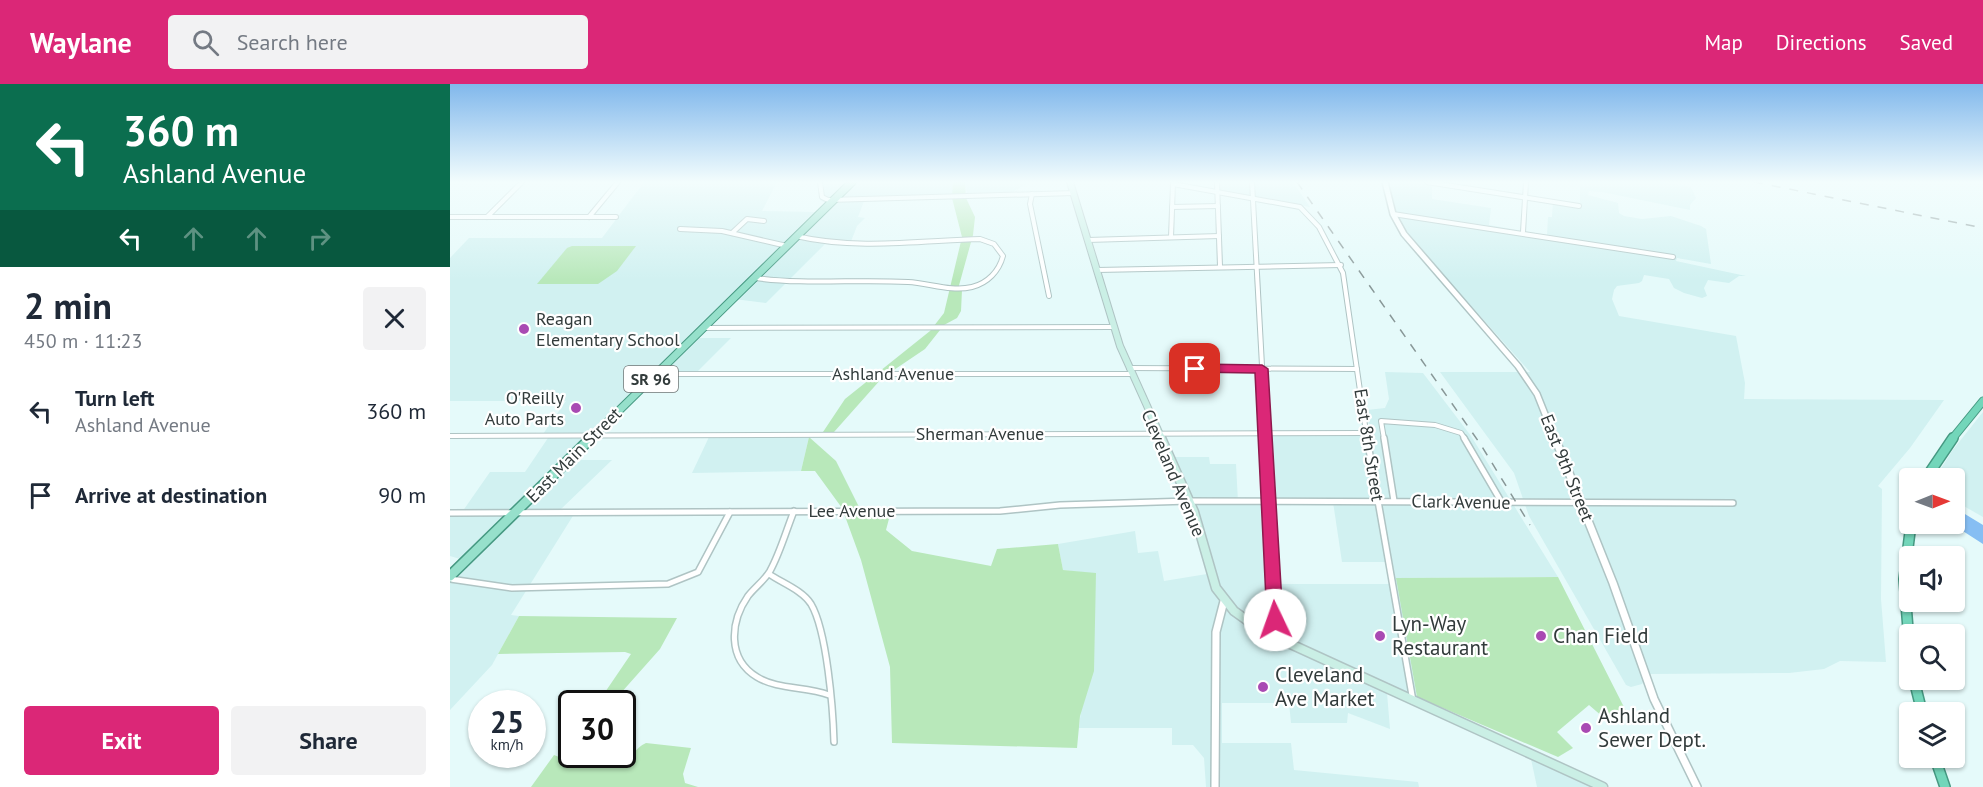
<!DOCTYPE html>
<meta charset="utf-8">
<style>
:root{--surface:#fff;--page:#f2f2f3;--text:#1f2937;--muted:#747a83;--accent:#db2777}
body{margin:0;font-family:"PT Sans",sans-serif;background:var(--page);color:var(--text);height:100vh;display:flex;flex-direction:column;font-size:22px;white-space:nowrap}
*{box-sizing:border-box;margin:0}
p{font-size:20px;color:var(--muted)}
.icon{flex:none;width:33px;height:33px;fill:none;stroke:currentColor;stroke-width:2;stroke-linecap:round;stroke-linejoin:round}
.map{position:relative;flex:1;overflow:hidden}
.sheet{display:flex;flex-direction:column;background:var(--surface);width:450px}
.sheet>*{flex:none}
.top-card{background:#0b6e4f;color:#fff;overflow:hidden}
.needle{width:39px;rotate:89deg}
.fabs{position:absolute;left:1449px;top:384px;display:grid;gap:12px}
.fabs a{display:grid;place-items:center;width:66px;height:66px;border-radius:6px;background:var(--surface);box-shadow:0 2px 4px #0004;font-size:30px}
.speed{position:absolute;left:18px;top:606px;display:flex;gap:12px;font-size:30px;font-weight:700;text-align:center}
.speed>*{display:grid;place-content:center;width:78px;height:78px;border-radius:50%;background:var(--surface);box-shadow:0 2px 4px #0004;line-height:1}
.speed small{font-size:15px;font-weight:400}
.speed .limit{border:3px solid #111;border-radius:9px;background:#fff;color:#111}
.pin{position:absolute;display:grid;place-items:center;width:51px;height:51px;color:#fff;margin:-26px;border-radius:12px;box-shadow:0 3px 9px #0006}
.me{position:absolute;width:66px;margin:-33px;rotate:357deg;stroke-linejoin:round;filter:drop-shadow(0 0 4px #0008)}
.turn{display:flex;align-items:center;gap:21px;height:126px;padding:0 24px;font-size:27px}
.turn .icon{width:78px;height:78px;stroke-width:2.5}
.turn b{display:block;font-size:42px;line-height:51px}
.lanes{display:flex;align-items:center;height:57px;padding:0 24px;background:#0003;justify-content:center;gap:30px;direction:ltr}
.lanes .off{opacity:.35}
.round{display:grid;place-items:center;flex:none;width:63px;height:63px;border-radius:6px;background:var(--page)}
.summary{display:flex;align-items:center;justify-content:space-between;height:102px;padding:0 24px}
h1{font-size:36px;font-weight:600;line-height:45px}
.action{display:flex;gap:12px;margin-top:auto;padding:12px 24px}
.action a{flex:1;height:69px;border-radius:6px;background:var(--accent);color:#fff;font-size:24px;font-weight:600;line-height:69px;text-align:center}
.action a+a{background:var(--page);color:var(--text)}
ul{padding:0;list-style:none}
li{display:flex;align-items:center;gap:18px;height:84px;padding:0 24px}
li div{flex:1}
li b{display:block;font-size:22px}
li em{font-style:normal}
header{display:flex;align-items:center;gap:36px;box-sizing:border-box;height:84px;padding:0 30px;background:var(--accent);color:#fff}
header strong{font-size:28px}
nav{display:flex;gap:33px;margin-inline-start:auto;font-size:21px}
.search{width:420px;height:54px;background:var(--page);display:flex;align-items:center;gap:15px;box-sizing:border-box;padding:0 21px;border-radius:6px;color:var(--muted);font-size:22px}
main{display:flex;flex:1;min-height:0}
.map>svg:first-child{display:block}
.built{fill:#d1f1f1;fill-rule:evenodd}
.green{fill:#b8e8ba}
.water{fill:#86bef3}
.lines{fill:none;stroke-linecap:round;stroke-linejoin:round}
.minor-far1-casing{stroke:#afc4c4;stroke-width:6}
.minor-casing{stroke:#afc4c4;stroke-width:8}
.tertiary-far1-casing{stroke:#afc4c4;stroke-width:8}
.tertiary-casing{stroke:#afc4c4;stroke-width:10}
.secondary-far1-casing{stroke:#afc4c4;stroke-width:8}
.secondary-casing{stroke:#afc4c4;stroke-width:11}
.primary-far1-casing{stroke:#469982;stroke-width:9}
.primary-casing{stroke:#469982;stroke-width:12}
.trunk-far1-casing{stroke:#469982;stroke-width:9}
.trunk-casing{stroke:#469982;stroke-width:12}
.minor-far1{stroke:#fff;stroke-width:4}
.minor{stroke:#fff;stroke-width:5}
.tertiary-far1{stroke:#fff;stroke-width:5}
.tertiary{stroke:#fff;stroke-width:7}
.secondary-far1{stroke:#caefe5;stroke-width:6}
.secondary{stroke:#caefe5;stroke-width:8}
.primary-far1{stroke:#96e0cb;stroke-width:7}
.primary{stroke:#96e0cb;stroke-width:9}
.trunk-far1{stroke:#73d6ba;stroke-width:7}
.trunk{stroke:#73d6ba;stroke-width:9}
.rail{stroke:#889797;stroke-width:1.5;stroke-dasharray:9 9;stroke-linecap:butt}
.route{fill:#db2777;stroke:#8e194d;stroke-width:1.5}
.poi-dot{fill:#a94ab3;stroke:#fff;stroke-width:2}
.labels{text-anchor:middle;stroke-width:4.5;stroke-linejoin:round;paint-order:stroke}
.shield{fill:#fff;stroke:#707676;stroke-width:1.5}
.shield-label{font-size:16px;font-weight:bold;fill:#323b3b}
.poi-label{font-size:18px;fill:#323b3b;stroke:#fff;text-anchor:start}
.street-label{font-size:18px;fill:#323b3b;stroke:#fff}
.near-poi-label{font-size:21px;fill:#323b3b;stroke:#fff;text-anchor:start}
</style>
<header>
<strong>Waylane</strong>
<div class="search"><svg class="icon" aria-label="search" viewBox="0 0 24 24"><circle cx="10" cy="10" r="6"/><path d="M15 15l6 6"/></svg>Search here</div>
<nav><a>Map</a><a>Directions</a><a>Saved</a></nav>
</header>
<main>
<section class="sheet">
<div class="top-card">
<div class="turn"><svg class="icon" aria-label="left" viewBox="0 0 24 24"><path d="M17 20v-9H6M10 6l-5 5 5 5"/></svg><div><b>360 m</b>Ashland Avenue</div></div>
<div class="lanes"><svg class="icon" aria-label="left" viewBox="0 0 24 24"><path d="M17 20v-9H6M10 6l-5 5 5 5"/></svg><svg class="icon off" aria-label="ahead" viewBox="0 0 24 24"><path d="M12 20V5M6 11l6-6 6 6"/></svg><svg class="icon off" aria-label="ahead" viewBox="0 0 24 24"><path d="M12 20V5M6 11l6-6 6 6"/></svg><svg class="icon off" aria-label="right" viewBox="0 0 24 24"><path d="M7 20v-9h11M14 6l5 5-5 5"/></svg></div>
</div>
<div class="summary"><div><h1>2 min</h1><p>450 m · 11:23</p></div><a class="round"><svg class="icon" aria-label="close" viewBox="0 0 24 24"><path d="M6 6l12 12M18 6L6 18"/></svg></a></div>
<ul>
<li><svg class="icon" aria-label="left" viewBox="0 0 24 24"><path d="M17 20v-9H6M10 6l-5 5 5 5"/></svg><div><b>Turn left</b><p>Ashland Avenue</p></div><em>360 m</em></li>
<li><svg class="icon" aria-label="arrive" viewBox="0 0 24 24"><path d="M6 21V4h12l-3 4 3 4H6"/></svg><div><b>Arrive at destination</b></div><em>90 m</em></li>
</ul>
<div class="action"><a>Exit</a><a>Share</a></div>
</section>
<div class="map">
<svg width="1533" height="703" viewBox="0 0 1533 703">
<rect width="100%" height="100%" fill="#e5fafa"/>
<!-- built -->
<g class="built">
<path d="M194 98H327L312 127 365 128 375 119 370 116 368 100 503 98V110L416 112 408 133 415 134 407 142 400 160H375L316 219 284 215 246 254H281L243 292 205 293 122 376H162L110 426 126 427 61 531 69 532 42 581 0 626V484L10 475 0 472V431H10L40 388H75L100 351 93 350 116 317H0V174L19 154H152Z"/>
<path d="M515 98H579V99L562 108 517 109Z"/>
<path d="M768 98H843L860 123 768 109Z"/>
<path d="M939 98 982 100V115L1041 124 1039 141 1097 151 1098 133H1102L1103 118 1130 122V98H1211L1241 103 1246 114 1240 121V126L1152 108 1139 107 1138 111 1168 119 1169 129 1174 132 1192 135 1221 132 1251 142 1256 145 1261 180 1227 174 1226 177 1296 192H1289L1279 199 1258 196 1254 204 1257 212 1252 214 1234 209 1224 204 1219 195 1194 191 1192 197 1189 199 1167 202 1164 206 1162 215 1169 232 1286 252 1295 299 1294 315 1494 316 1460 364 1428 402 1432 405 1431 515 1436 578 1390 577 1374 585 1339 589 1201 590 1192 600 1181 603 1176 601 1079 432 1064 389 990 288H1080L958 151 946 129Z"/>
<path d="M935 288 973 289 1021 352 1108 493 947 494 967 613 965 622 937 609 940 645 898 629 897 639H841L839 619H772V659H841L844 686 968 698 969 703H756L754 674 743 661H722V644H629L646 490 613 486 608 460 685 447 688 469 708 467 714 497 757 490 742 432 715 373H759L760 380H786L788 418H818L814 348H920L917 326 935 324 939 315ZM818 418H883L892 478H937L941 500H822Z"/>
<path d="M1533 328V433L1505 417 1504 394H1485L1502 367Z"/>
<path d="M259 353H359L351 387 242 389Z"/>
<path d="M1081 675 1093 680 1144 703H1087Z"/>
</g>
<!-- green -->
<g class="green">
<path d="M503 98H515L516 114 525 133 523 151 508 205 512 206 511 227 507 234 494 241 475 265 432 294 384 348H373L395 315 480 247 494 229 512 153 502 114Z"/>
<path d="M122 162H186L167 187 148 200H87L117 164Z"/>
<path d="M359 353 386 377 412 429 440 431 436 446 462 467 541 482 547 465 608 460 613 486 646 489 644 587 630 632 627 664 442 659 440 583 411 476 392 424 365 387H351Z"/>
<path d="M1108 493 1177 629 1153 633 1139 621 1107 648 1123 664 1108 673 967 613 946 494Z"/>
<path d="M69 532 227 534 210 565 162 619 147 620 181 570 175 568 48 570Z"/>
<path d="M196 659 241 664 233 690 235 699 248 703H81L104 671C117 677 156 684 170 680 182 676 185 663 196 659Z"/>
</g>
<!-- water -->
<path class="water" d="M1505 424 1533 441V460L1502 440H1504Z"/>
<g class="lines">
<defs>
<g id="minor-far1">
<path d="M370 98 372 113 378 116 624 109"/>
<path d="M767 98 770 182"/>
<path d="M802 98 816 355"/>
<path d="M977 98 1129 122"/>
<path d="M723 100 850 123 869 143 893 189 917 355"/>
<path d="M582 110 580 120 599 212"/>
<path d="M722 123 768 122"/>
<path d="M943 130 1223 173"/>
<path d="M0 133H166"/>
<path d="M37 133 72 98"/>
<path d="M139 133 168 98"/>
<path d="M230 145 272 147 337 162"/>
<path d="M1073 148 1076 98"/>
<path d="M282 149 297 135 314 137"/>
<path d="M721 153 723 99"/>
<path d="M638 156 769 152"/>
<path d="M647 186 891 181"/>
<path d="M305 194C356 201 406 195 458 198 479 199 501 208 522 203 538 199 549 187 553 172L544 160 530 155C470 157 405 166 346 152"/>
<path d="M252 244 664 243"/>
<path d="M679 284 907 285"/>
<path d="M206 290H681"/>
<path d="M0 352 916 349"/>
<path d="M934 355 931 337 985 341 1011 349 1015 355"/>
</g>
<g id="minor">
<path d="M815 354 826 554"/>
<path d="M917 354 963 617"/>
<path d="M934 354 944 417"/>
<path d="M1014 354 1052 419"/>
<path d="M344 427C336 447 330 469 320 487 314 497 305 503 298 512 280 538 277 575 307 593 328 606 356 602 379 611"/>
<path d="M0 429 550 427 610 421 739 417 1283 419"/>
<path d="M319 490C332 499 352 506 361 520 377 547 383 625 384 658"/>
<path d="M0 495 62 504 218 500 248 488 280 428"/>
</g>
<path id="tertiary-far1" d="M935 98 943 130 954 150 1068 282 1087 310 1105 355"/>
<g id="tertiary">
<path d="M1105 354 1163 499 1204 615 1247 703"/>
<path d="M765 703 766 548 774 517"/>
</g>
<path id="secondary-far1" d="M620 98 670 262 712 355"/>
<path id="secondary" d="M711 354 744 428 766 504 784 527 812 547 1153 703"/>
<path id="primary-far1" d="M140 355 402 98"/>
<path id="primary" d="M0 492 141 354"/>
<path id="trunk-far1" d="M1502 355 1533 317"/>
<g id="trunk">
<path d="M1476 394 1503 354"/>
<path d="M1460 570 1454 495 1461 440"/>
<path d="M1464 596 1472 628"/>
<path d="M1485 674 1495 703"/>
</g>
</defs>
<!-- minor-far1 casing -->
<use href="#minor-far1" class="minor-far1-casing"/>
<!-- minor casing -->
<use href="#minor" class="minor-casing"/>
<!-- tertiary-far1 casing -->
<use href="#tertiary-far1" class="tertiary-far1-casing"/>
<!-- tertiary casing -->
<use href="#tertiary" class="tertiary-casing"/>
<!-- secondary-far1 casing -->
<use href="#secondary-far1" class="secondary-far1-casing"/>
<!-- secondary casing -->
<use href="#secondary" class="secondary-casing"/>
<!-- primary-far1 casing -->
<use href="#primary-far1" class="primary-far1-casing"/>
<!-- primary casing -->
<use href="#primary" class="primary-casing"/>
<!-- trunk-far1 casing -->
<use href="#trunk-far1" class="trunk-far1-casing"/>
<!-- trunk casing -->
<use href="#trunk" class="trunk-casing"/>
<!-- minor-far1 -->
<use href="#minor-far1" class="minor-far1"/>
<!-- minor -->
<use href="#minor" class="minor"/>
<!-- tertiary-far1 -->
<use href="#tertiary-far1" class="tertiary-far1"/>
<!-- tertiary -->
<use href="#tertiary" class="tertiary"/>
<!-- secondary-far1 -->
<use href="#secondary-far1" class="secondary-far1"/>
<!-- secondary -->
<use href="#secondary" class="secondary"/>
<!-- primary-far1 -->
<use href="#primary-far1" class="primary-far1"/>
<!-- primary -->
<use href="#primary" class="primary"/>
<!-- trunk-far1 -->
<use href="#trunk-far1" class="trunk-far1"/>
<!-- trunk -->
<use href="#trunk" class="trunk"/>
<!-- rail -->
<g class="rail">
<path d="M847 98 1031 361 1080 441"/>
<path d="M1304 98 1533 144"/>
</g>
</g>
<!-- sky -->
<linearGradient id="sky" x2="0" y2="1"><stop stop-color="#81b8ec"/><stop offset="0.5" stop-color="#f3fdfd"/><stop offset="1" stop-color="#f3fdfd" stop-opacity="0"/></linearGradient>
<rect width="1533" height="196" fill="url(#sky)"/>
<!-- route -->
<path class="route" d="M745 280 812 281 818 285 833 536 831 541 825 544 819 541 817 536 805 289 741 288 739 285Z"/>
<!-- markers -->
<g class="poi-dot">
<circle cx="74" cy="245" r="6"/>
<circle cx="126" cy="324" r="6"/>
<circle cx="930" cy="552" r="6"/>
<circle cx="1091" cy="552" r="6"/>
<circle cx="813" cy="603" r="6"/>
<circle cx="1136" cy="644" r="6"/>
</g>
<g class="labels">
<!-- shield labels -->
<rect class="shield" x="174" y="282" width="54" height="26" rx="4.5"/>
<g class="shield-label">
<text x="201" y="301">SR 96</text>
</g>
<!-- poi labels -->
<g class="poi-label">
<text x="86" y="241">Reagan<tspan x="86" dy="21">Elementary School</tspan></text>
<text x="114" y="320" text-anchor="end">O'Reilly<tspan x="114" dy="21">Auto Parts</tspan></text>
</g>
<!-- street labels -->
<g class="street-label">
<text x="443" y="296">Ashland Avenue</text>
<text x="530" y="356">Sherman Avenue</text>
<text transform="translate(919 361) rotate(81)" y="6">East 8th Street</text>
<text transform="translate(124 371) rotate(-45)" y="6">East Main Street</text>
<text transform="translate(1117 384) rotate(68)" y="6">East 9th Street</text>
<text transform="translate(723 389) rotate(67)" y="6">Cleveland Avenue</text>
<text transform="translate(1011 418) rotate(1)" y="6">Clark Avenue</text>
<text x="402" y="433">Lee Avenue</text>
</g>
<!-- near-poi labels -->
<g class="near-poi-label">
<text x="942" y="547">Lyn-Way<tspan x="942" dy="24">Restaurant</tspan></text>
<text x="1103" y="559">Chan Field</text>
<text x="825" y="598">Cleveland<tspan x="825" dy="24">Ave Market</tspan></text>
<text x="1148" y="639">Ashland<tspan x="1148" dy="24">Sewer Dept.</tspan></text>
</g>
</g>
</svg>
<div class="fabs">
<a><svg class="needle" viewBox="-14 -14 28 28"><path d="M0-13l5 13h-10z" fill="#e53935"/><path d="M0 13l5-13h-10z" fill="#747a83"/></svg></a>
<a><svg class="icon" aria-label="sound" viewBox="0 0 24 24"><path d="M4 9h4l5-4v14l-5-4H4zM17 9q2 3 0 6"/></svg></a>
<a><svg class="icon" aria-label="search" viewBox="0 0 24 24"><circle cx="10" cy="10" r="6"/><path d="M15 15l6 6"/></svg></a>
<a><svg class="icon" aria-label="layers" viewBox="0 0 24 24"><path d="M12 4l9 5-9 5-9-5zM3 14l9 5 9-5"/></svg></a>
</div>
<div class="speed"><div>25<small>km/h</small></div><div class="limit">30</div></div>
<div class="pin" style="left:745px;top:285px;background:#d93025"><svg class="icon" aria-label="arrive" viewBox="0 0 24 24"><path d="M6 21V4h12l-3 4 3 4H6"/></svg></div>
<svg class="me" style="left:825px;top:536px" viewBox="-20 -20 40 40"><circle r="19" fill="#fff"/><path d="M0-13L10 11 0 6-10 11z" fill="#db2777"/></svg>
</div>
</main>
